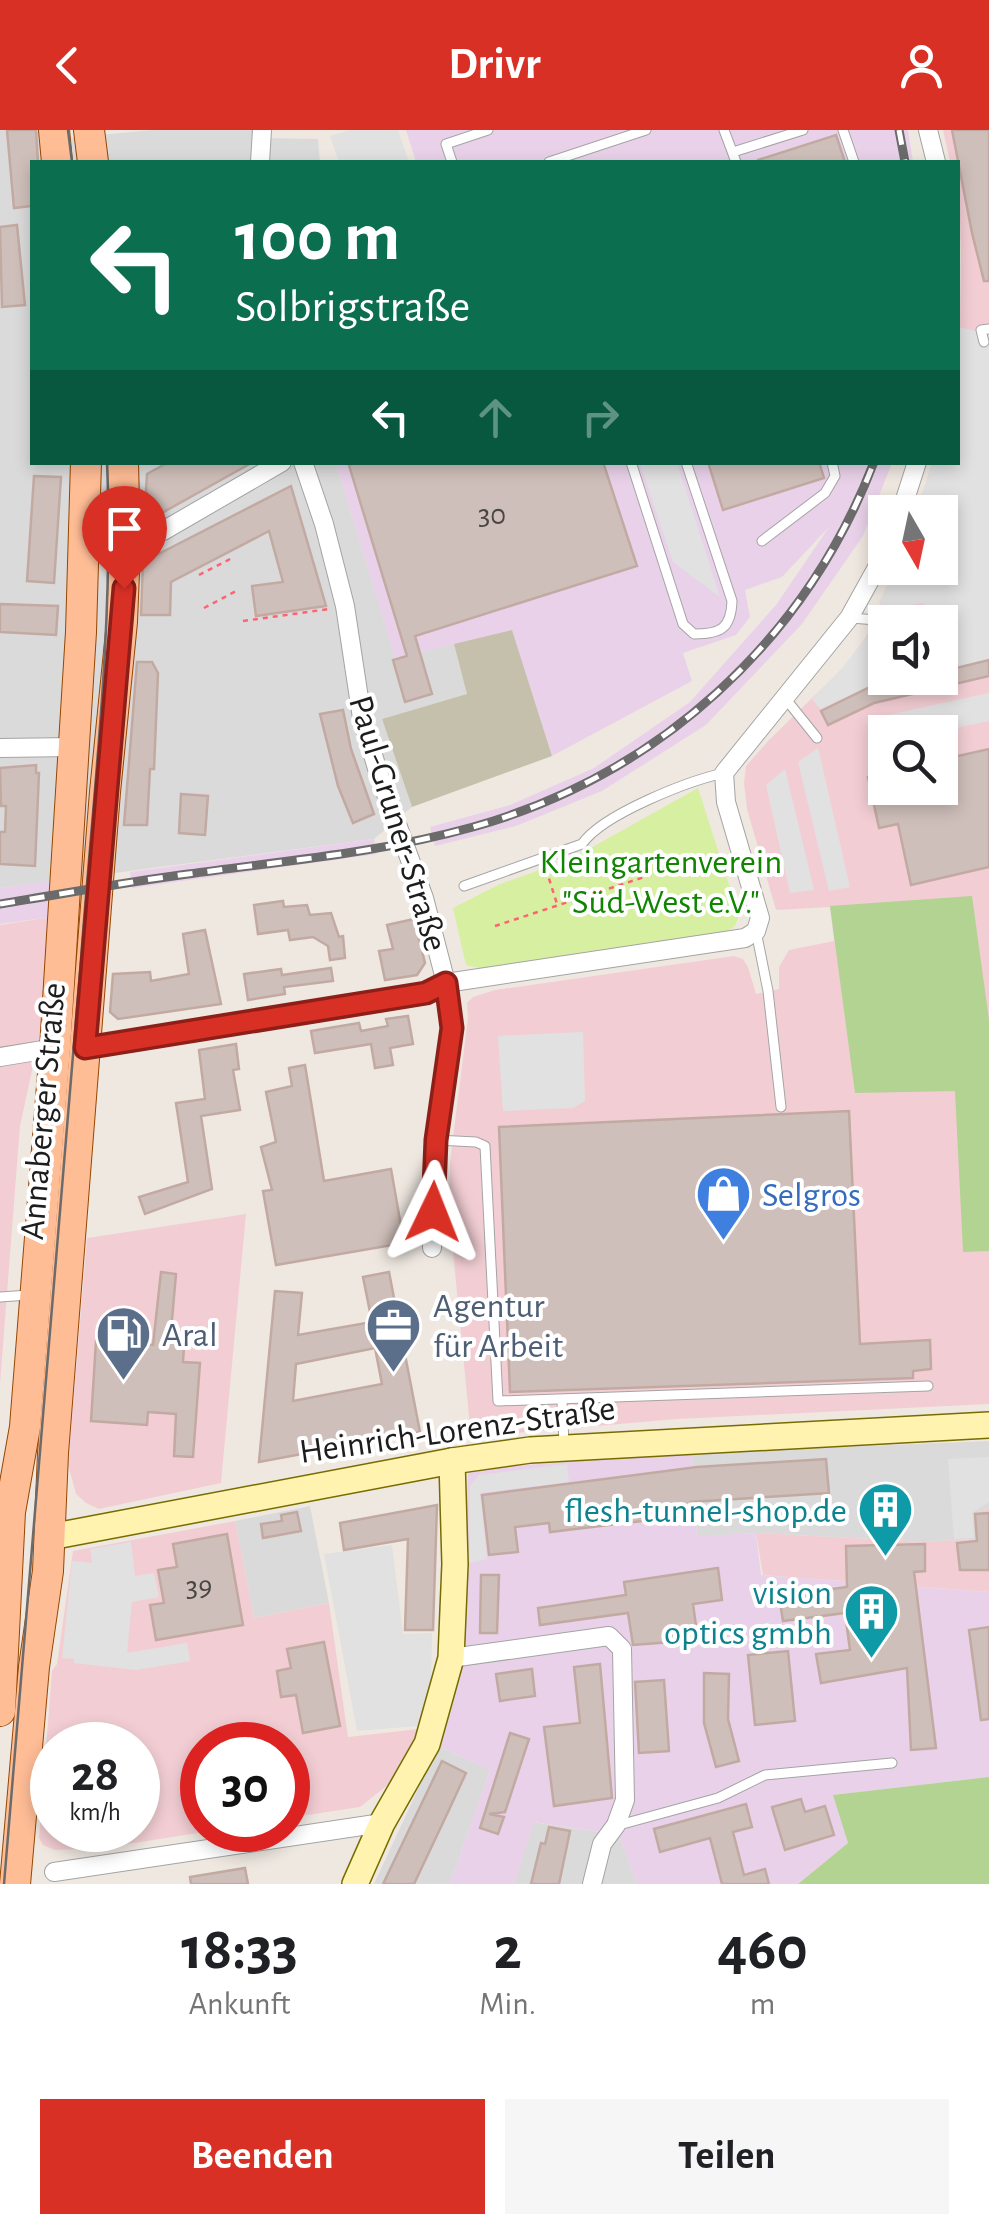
<!DOCTYPE html>
<html lang="de">
<meta charset="utf-8">
<style>
:root{--surface:#fff;--page:#f6f6f6;--text:#202124;--muted:#757577;--accent:#d93025}
body{margin:0;font-family:"Alegreya Sans",sans-serif;background:var(--page);color:var(--text);height:100vh;display:flex;flex-direction:column;font-size:38px;white-space:nowrap}
*{box-sizing:border-box;margin:0}
p{font-size:32px;color:var(--muted)}
.icon{flex:none;width:55px;height:55px;fill:none;stroke:currentColor;stroke-width:2;stroke-linecap:round;stroke-linejoin:round}
.map{position:relative;height:1754px;overflow:hidden}
.sheet{display:flex;flex-direction:column;background:var(--surface);flex:1}
.sheet>*{flex:none}
.top-card{position:absolute;left:30px;top:30px;width:930px;height:305px;border-radius:0px;box-shadow:0 5px 15px #0003;background:#0b6e4f;color:#fff;overflow:hidden}
.needle{width:65px;rotate:171deg}
.buttons{position:absolute;left:868px;top:365px;display:grid;gap:20px}
.buttons a{display:grid;place-items:center;width:90px;height:90px;border-radius:0px;background:var(--surface);box-shadow:0 5px 15px #0003;font-size:50px}
.speed{position:absolute;left:30px;top:1592px;display:flex;gap:20px;font-size:50px;font-weight:700;text-align:center}
.speed>*{display:grid;place-content:center;width:130px;height:130px;border-radius:50%;background:var(--surface);box-shadow:0 5px 15px #0003;line-height:1}
.speed small{font-size:25px;font-weight:400}
.speed .limit{border:15px solid #d22;background:#fff;color:#111}
.pin{position:absolute;display:grid;place-items:center;width:85px;height:85px;color:#fff;margin:-102px -42px;border-radius:50% 50% 50% 0;rotate:-45deg;box-shadow:0 0 10px #0007}
.pin .icon{rotate:45deg}
.me{position:absolute;width:110px;margin:-55px;rotate:2deg;stroke-linejoin:round;filter:drop-shadow(0 0 8px #0008)}
.turn{display:flex;align-items:center;gap:35px;height:210px;padding:0 40px;font-size:45px}
.turn .icon{width:130px;height:130px;stroke-width:2.5}
.turn b{display:block;font-size:70px;line-height:85px}
.lanes{display:flex;align-items:center;height:95px;padding:0 40px;background:#0003;justify-content:center;gap:50px;direction:ltr}
.lanes .off{opacity:.35}
.eta{display:flex;justify-content:space-evenly;align-items:center;height:170px;text-align:center}
.eta b{font-size:60px;font-weight:600;line-height:70px}
.cta{display:flex;gap:20px;margin-top:auto;padding:20px 40px}
.cta a{flex:1;height:115px;border-radius:0px;background:var(--accent);color:#fff;font-size:40px;font-weight:600;line-height:115px;text-align:center}
.cta a+a{background:var(--page);color:var(--text)}
header{display:flex;justify-content:space-between;align-items:center;height:130px;padding:0 40px;background:var(--accent);color:#fff;font-size:45px;font-weight:600}
.map>svg:first-child{display:block}
.residential{fill:#dbdada}
.commercial{fill:#f2ced4;fill-rule:evenodd}
.industrial{fill:#e9d2e9}
.construction{fill:#c4c0ac}
.grass{fill:#d7efa1}
.forest{fill:#b2d391}
.parking{fill:#e1e1e1}
.building{fill:#cfbfba;stroke:#c2aaa2;stroke-width:2.5;fill-rule:evenodd}
.lines{fill:none;stroke-linecap:round;stroke-linejoin:round}
.lane-casing{stroke:#a4a4a4;stroke-width:11}
.street-casing{stroke:#a4a4a4;stroke-width:20}
.secondary-casing{stroke:#776c00;stroke-width:28}
.primary-casing{stroke:#954600;stroke-width:32}
.path{stroke:#ff6272;stroke-width:2.5;stroke-dasharray:5 5;stroke-linecap:butt}
.lane{stroke:#fff;stroke-width:9}
.street{stroke:#fff;stroke-width:18}
.secondary{stroke:#fff3af;stroke-width:25}
.primary{stroke:#ffbd96;stroke-width:30}
.tram{stroke:#6b6b6b;stroke-width:2.5}
.rail-casing{stroke:#6b6b6b;stroke-width:9}
.rail{stroke:#fff;stroke-width:5;stroke-dasharray:15;stroke-linecap:butt}
.route-casing{stroke:#8d1f18;stroke-width:25}
.route{stroke:#d93025;stroke-width:18}
.labels{text-anchor:middle;stroke-width:8;stroke-linejoin:round;paint-order:stroke}
.number-label{font-size:30px;fill:#4a4644}
.street-label{font-size:35px;fill:#1d1d1d;stroke:#fff}
.park-label{font-size:35px;fill:#108500;stroke:#fff}
.shop-label{font-size:35px;fill:#366cbe;stroke:#fff;text-anchor:start}
.service-label{font-size:35px;fill:#4e5e75;stroke:#fff;text-anchor:start}
.culture-label{font-size:35px;fill:#0d838f;stroke:#fff;text-anchor:end}
</style>
<header><svg class="icon" aria-label="back" viewBox="0 0 24 24"><path d="M15 5l-7 7 7 7"/></svg>Drivr<svg class="icon" aria-label="person" viewBox="0 0 24 24"><circle cx="12" cy="8" r="4"/><path d="M4 21q1-7 8-7t8 7"/></svg></header>
<div class="map">
<svg width="989" height="1754" viewBox="0 0 989 1754">
<rect width="100%" height="100%" fill="#efe8e1"/>
<!-- residential -->
<g class="residential">
<path d="M0 0H47L49 10 152 0H261V8L318 9 320 32H32V332L336 333 395 527 454 514 468 564 382 589 412 677 374 709 0 758Z"/>
<path d="M989 1311V1378L974 1384 976 1409 925 1412 756 1403 697 1407 692 1323Z"/>
<path d="M310 1376 329 1473 254 1488 235 1391Z"/>
<path d="M438 1616 490 1640 450 1754H374Z"/>
<path d="M533 1692 619 1705 637 1754H514Z"/>
</g>
<!-- commercial -->
<g class="commercial">
<path d="M943 0H989V1274L677 1289 471 1307 452 1111 449 1110 450 1032 468 888 467 873 473 867 495 860 734 826 743 829 748 837 756 864 779 859V837L789 820 834 811 830 777 776 780 747 679 744 653 746 636 769 610 844 537 866 507 896 438H940V382H917L932 333 958 332 961 123 958 32H950ZM885 492H940V548H885ZM885 602H940V658H885Z"/>
<path d="M51 787 42 895 20 996 0 1254V795Z"/>
<path d="M246 1084 221 1353 99 1379 86 1373 76 1364 68 1335 87 1108Z"/>
<path d="M989 1378V1462L763 1445 756 1403 925 1412 975 1409 974 1384Z"/>
<path d="M235 1391 254 1488 329 1473 348 1607 419 1599 394 1650 360 1677 288 1688V1615H202V1700H217L102 1718 55 1720 43 1715 39 1708 52 1541 57 1534 73 1421ZM52 1615H138V1700H52Z"/>
</g>
<!-- industrial -->
<g class="industrial">
<path d="M406 0H908L913 32H416Z"/>
<path d="M336 333H892L863 406 802 494 706 595 602 661 516 696 435 716 430 697 510 675 594 638 690 572 776 475 829 397 782 447 745 460 750 487 736 505 683 523 692 551 552 626 512 501 395 528Z"/>
<path d="M374 709 377 724 132 758 130 742Z"/>
<path d="M51 751V787L0 794V758Z"/>
<path d="M692 1323 697 1406 756 1403 761 1445 989 1462V1647L834 1665 848 1713 798 1754H637L619 1705 534 1692 514 1754H450L490 1640 438 1616 459 1520 468 1339Z"/>
</g>
<!-- construction -->
<path class="construction" d="M512 500 552 626 412 677 382 589 467 564 454 514Z"/>
<!-- grass -->
<path class="grass" d="M698 658 739 786 735 796 725 803 484 839 466 835 453 778 500 754 571 729Z"/>
<!-- forest -->
<g class="forest">
<path d="M972 766 989 890V1121L963 1122 955 961 855 963 830 776Z"/>
<path d="M989 1647V1754H798L848 1713 833 1665Z"/>
</g>
<!-- parking -->
<g class="parking">
<path d="M350 0H398L409 32H339L330 6Z"/>
<path d="M958 197 989 204V530L940 540V492H927L923 473 884 480 879 472 896 438H940V382H917L932 333 958 332Z"/>
<path d="M640 333H677L720 467 673 432Z"/>
<path d="M885 503V548H908L873 555 820 579 812 569 843 537 866 508Z"/>
<path d="M989 563V591L936 602H892L888 585Z"/>
<path d="M818 618 850 757 829 761 798 632Z"/>
<path d="M785 639 814 760 790 763 766 655Z"/>
<path d="M583 902 585 971 573 978 503 981 498 906Z"/>
<path d="M989 1327V1372L972 1383 974 1408 954 1409 948 1329Z"/>
<path d="M567 1334 569 1352 480 1363 487 1429 469 1433 470 1356 479 1345Z"/>
<path d="M131 1412 135 1446 154 1443 159 1467 132 1472 127 1523 187 1513 190 1531 136 1540 74 1533V1529L62 1528 72 1431 92 1433 90 1419Z"/>
<path d="M392 1415 403 1504 432 1503 431 1564 418 1596 357 1601 324 1424Z"/>
</g>
<!-- building -->
<g class="building">
<path d="M7 0H36L38 32H32V76L14 78Z"/>
<path d="M952 0H989V151H984L972 103Z"/>
<path d="M836 5 845 32H758V30Z"/>
<path d="M17 95 25 175 2 177 0 97Z"/>
<path d="M169 332H253L144 393 147 344Z"/>
<path d="M348 332H603L637 436 415 506 432 564 405 572 393 530 407 526Z"/>
<path d="M708 332H819L824 348 723 380Z"/>
<path d="M34 346 61 347 54 453 27 451Z"/>
<path d="M291 356 326 476 256 486 252 456 283 452 269 401 171 452 170 485H141L143 432Z"/>
<path d="M0 474 58 476 56 505 0 502Z"/>
<path d="M989 530V546L874 573 828 595 821 581 868 558 914 548H940V542Z"/>
<path d="M137 532H152L158 543 154 639H150L147 695H124Z"/>
<path d="M343 580 351 619 374 684 353 693 338 656 320 584Z"/>
<path d="M989 619V737L911 755 898 694 879 698 868 647 885 643V658H940V630Z"/>
<path d="M36 635V643H39L35 736 0 734V702H5L6 676H1L0 638Z"/>
<path d="M181 664 208 666 205 705 179 703Z"/>
<path d="M283 771 284 777 307 775 310 785 331 783 339 807 343 806 345 828 330 830 328 816 313 807 290 810 288 800 258 804 254 775Z"/>
<path d="M414 789 425 833 417 845 385 850 379 821 393 819 387 795Z"/>
<path d="M205 800 221 874 118 889 110 882 113 844 150 842 151 851 189 844 183 804Z"/>
<path d="M331 838 333 851 284 857 285 864 248 870 244 844 281 839 282 845Z"/>
<path d="M408 886 413 914 390 918 393 935 375 938 371 914 315 923 311 901 359 893 361 901 388 896 386 889Z"/>
<path d="M236 914 239 939 233 940 240 980 201 986 212 1059 145 1084 139 1067 188 1052 176 973 205 969 199 920Z"/>
<path d="M305 935 324 1051 391 1039 404 1113 276 1135 263 1061 272 1060 261 1017 276 1012 266 962 292 956 289 938Z"/>
<path d="M849 981 860 1214 930 1210 931 1239 913 1241V1248L510 1262 499 997Z"/>
<path d="M161 1142 176 1144 171 1201 185 1202 183 1232 200 1233 193 1327 174 1326 176 1284 148 1282 147 1295 91 1291 96 1211 153 1215Z"/>
<path d="M389 1142 420 1302 259 1332 275 1161 302 1163 298 1205 372 1192 363 1147ZM375 1218 382 1254 293 1271 296 1234Z"/>
<path d="M826 1329 829 1363 691 1372 693 1385 550 1402 549 1393 515 1397 518 1422 489 1425 482 1365 697 1337Z"/>
<path d="M437 1375 433 1500H405L408 1409 344 1420 340 1393Z"/>
<path d="M297 1382 301 1401 263 1408 261 1394 282 1391 281 1385Z"/>
<path d="M989 1383V1440H960L957 1413 977 1411 975 1384Z"/>
<path d="M227 1404 243 1495 156 1510 150 1475 164 1473 158 1440 177 1437 173 1414Z"/>
<path d="M925 1414V1441L914 1442 936 1618 911 1620 907 1538 821 1553 816 1524 850 1520 845 1483 783 1491 779 1466 847 1457 846 1416Z"/>
<path d="M718 1438 722 1470 693 1474 698 1510 633 1515 628 1483 540 1495 538 1478 626 1465 624 1452Z"/>
<path d="M481 1445H499L497 1503H480Z"/>
<path d="M989 1497V1589L981 1590 969 1500Z"/>
<path d="M324 1512 340 1596 303 1603 296 1565 281 1567 277 1541 291 1538 287 1519Z"/>
<path d="M788 1521 795 1591 755 1595 748 1525Z"/>
<path d="M600 1534 612 1668 554 1676 544 1597 580 1593 574 1537Z"/>
<path d="M532 1539 535 1566 500 1571 496 1544Z"/>
<path d="M704 1543 729 1544 728 1589 739 1631 716 1637 704 1593Z"/>
<path d="M664 1550 669 1621 639 1623 635 1552Z"/>
<path d="M510 1603 529 1609 505 1682 489 1684 504 1687 498 1704 480 1698Z"/>
<path d="M442 1631 466 1643 448 1682 414 1754H383Z"/>
<path d="M801 1669 805 1682 825 1676 834 1705 785 1720 772 1677Z"/>
<path d="M746 1674 752 1697 733 1702 744 1745 765 1739 769 1754H722L710 1708 660 1722 654 1699Z"/>
<path d="M549 1697 570 1701 559 1754H531L541 1713 545 1714Z"/>
<path d="M245 1738 248 1754H191L190 1747Z"/>
</g>
<g class="lines">
<defs>
<g id="lane">
<path d="M724 0 736 32"/>
<path d="M843 0 854 32"/>
<path d="M733 22 803 0"/>
<path d="M452 32 446 14 488 0"/>
<path d="M549 32 646 0"/>
<path d="M984 212 981 200 989 199"/>
<path d="M631 332 683 494 694 504C720 504 731 499 732 471L686 332"/>
<path d="M762 411 825 363 835 346 832 332"/>
<path d="M851 488 889 491 917 485"/>
<path d="M785 568 817 608"/>
<path d="M464 756 582 714C603 684 688 651 724 643"/>
<path d="M756 801 768 861 781 977"/>
<path d="M436 1010 476 1012 485 1016 498 1271 928 1256"/>
<path d="M0 1167 29 1165"/>
<path d="M562 1271 564 1313"/>
<path d="M619 1695 718 1668 765 1645 892 1633"/>
</g>
<g id="street">
<path d="M928 0 936 32"/>
<path d="M260 32 262 0"/>
<path d="M303 332 324 394 345 476 362 588 379 645 424 768 446 853 451 898 436 1010 432 1118"/>
<path d="M901 382 917 332"/>
<path d="M163 401 282 332"/>
<path d="M0 618 73 617"/>
<path d="M85 917 427 863 446 853 745 808 756 801 760 788 726 672 724 643 849 488 885 423"/>
<path d="M0 927 55 918"/>
<path d="M451 1528 609 1506 622 1519 625 1670 616 1695 602 1714 592 1754"/>
<path d="M54 1742 382 1693"/>
</g>
<g id="secondary">
<path d="M50 1407 452 1331 530 1320 989 1295"/>
<path d="M355 1754 382 1693 427 1614 451 1528 455 1434 452 1331"/>
</g>
<g id="primary">
<path d="M54 0 57 32"/>
<path d="M89 0 93 32"/>
<path d="M0 1581 10 1382 25 1297 55 918 81 502 86 332"/>
<path d="M15 1754 34 1537 48 1441 53 1323 105 662 122 492 125 417 123 332"/>
</g>
</defs>
<!-- lane casing -->
<use href="#lane" class="lane-casing"/>
<!-- street casing -->
<use href="#street" class="street-casing"/>
<!-- secondary casing -->
<use href="#secondary" class="secondary-casing"/>
<!-- primary casing -->
<use href="#primary" class="primary-casing"/>
<!-- path -->
<g class="path">
<path d="M199 445 234 427"/>
<path d="M204 478 238 460"/>
<path d="M243 491 329 479"/>
<path d="M546 739 557 774"/>
<path d="M495 796 693 731"/>
</g>
<!-- lane -->
<use href="#lane" class="lane"/>
<!-- street -->
<use href="#street" class="street"/>
<!-- secondary -->
<use href="#secondary" class="secondary"/>
<!-- primary -->
<use href="#primary" class="primary"/>
<!-- tram -->
<g class="tram">
<path d="M68 0 72 32"/>
<path d="M4 1754C31 1446 58 1138 81 829 93 665 114 498 107 332"/>
</g>
<defs>
<g id="rail">
<path d="M899 0 905 32"/>
<path d="M0 774C63 764 125 752 188 744 283 731 380 723 473 697 658 645 805 512 874 332"/>
</g>
</defs>
<!-- rail casing -->
<use href="#rail" class="rail-casing"/>
<!-- rail -->
<use href="#rail" class="rail"/>
</g>
<g class="lines">
<defs>
<path id="route" d="M124 458 85 918 426 863 446 853 452 898 436 1010 433 1082"/>
</defs>
<!-- route casing -->
<use href="#route" class="route-casing"/>
<!-- route -->
<use href="#route" class="route"/>
</g>
<!-- icons -->
<defs>
<symbol id="shop-pin" viewBox="-11 -11 22 30"><path d="M0 17L-7.5 6A9.5 9.5 0 1 1 7.5 6Z" fill="#3f7fe0" stroke="#fff"/><path d="M-5-2.5h2.3a2.7 3.5 0 0 1 5.4 0H5L5.5 6h-11ZM-1.5-2.5h3a1.5 2.3 0 0 0-3 0Z" fill="#fff"/></symbol>
<symbol id="office-pin" viewBox="-11 -11 22 30"><path d="M0 17L-7.5 6A9.5 9.5 0 1 1 7.5 6Z" fill="#5c6f8a" stroke="#fff"/><path d="M-6-3h4V-5.5h4V-3h4V5H-6ZM-1-4.5V-3h2v-1.5ZM-6 0V1H6V0Z" fill="#fff"/></symbol>
<symbol id="fuel-pin" viewBox="-11 -11 22 30"><path d="M0 17L-7.5 6A9.5 9.5 0 1 1 7.5 6Z" fill="#5c6f8a" stroke="#fff"/><path d="M-5.5-6h7V0h2V4h1.3V-2.5L3-4.5l.8-.8L6-3V5H2.5V1h-1V6h-7ZM-4.2-4.7v3.2H.2V-4.7Z" fill="#fff"/></symbol>
<symbol id="building-pin" viewBox="-11 -11 22 30"><path d="M0 17L-7.5 6A9.5 9.5 0 1 1 7.5 6Z" fill="#0f9aa8" stroke="#fff"/><path d="M-4-6H4V6H1V3H-1V6H-4ZM-2.5-4.3h1.7v1.8h-1.7ZM.8-4.3h1.7v1.8H.8ZM-2.5-1h1.7V.8h-1.7ZM.8-1h1.7V.8H.8Z" fill="#fff"/></symbol>
</defs>
<g fill-rule="evenodd">
<use href="#shop-pin" x="692" y="1032" width="63" height="86"/>
<use href="#office-pin" x="362" y="1164" width="63" height="86"/>
<use href="#fuel-pin" x="92" y="1172" width="63" height="86"/>
<use href="#building-pin" x="854" y="1348" width="63" height="86"/>
<use href="#building-pin" x="840" y="1450" width="63" height="86"/>
</g>
<g class="labels">
<!-- number labels -->
<g class="number-label">
<text x="492" y="394">30</text>
<text x="199" y="1466">39</text>
</g>
<!-- street labels -->
<g class="street-label">
<text transform="translate(399 693) rotate(73)" y="12">Paul-Gruner-Straße</text>
<text transform="translate(42 981) rotate(-85)" y="12">Annaberger Straße</text>
<text transform="translate(457 1299) rotate(-8)" y="12">Heinrich-Lorenz-Straße</text>
</g>
<!-- park labels -->
<g class="park-label">
<text x="661" y="743">Kleingartenverein<tspan x="661" dy="40">"Süd-West e.V."</tspan></text>
</g>
<!-- shop labels -->
<g class="shop-label">
<text x="762" y="1076">Selgros</text>
</g>
<!-- service labels -->
<g class="service-label">
<text x="433" y="1187">Agentur<tspan x="433" dy="40">für Arbeit</tspan></text>
<text x="162" y="1216">Aral</text>
</g>
<!-- culture labels -->
<g class="culture-label">
<text x="847" y="1392">flesh-tunnel-shop.de</text>
<text x="832" y="1474">vision<tspan x="832" dy="40">optics gmbh</tspan></text>
</g>
</g>
</svg>
<div class="buttons">
<a><svg class="needle" viewBox="-14 -14 28 28"><path d="M0-13l5 13h-10z" fill="#e53935"/><path d="M0 13l5-13h-10z" fill="#757577"/></svg></a>
<a><svg class="icon" aria-label="sound" viewBox="0 0 24 24"><path d="M4 9h4l5-4v14l-5-4H4zM17 9q2 3 0 6"/></svg></a>
<a><svg class="icon" aria-label="search" viewBox="0 0 24 24"><circle cx="10" cy="10" r="6"/><path d="M15 15l6 6"/></svg></a>
</div>
<div class="speed"><div>28<small>km/h</small></div><div class="limit">30</div></div>
<div class="pin" style="left:124px;top:458px;background:#d93025"><svg class="icon" aria-label="arrive" viewBox="0 0 24 24"><path d="M6 21V4h12l-3 4 3 4H6"/></svg></div>
<svg class="me" style="left:433px;top:1082px" viewBox="-20 -20 40 40"><path d="M0-17L14 15 0 8-14 15z" fill="#d93025" stroke="#fff" stroke-width="4"/></svg>
<div class="top-card">
<div class="turn"><svg class="icon" aria-label="left" viewBox="0 0 24 24"><path d="M17 20v-9H6M10 6l-5 5 5 5"/></svg><div><b>100 m</b>Solbrigstraße</div></div>
<div class="lanes"><svg class="icon" aria-label="left" viewBox="0 0 24 24"><path d="M17 20v-9H6M10 6l-5 5 5 5"/></svg><svg class="icon off" aria-label="ahead" viewBox="0 0 24 24"><path d="M12 20V5M6 11l6-6 6 6"/></svg><svg class="icon off" aria-label="right" viewBox="0 0 24 24"><path d="M7 20v-9h11M14 6l5 5-5 5"/></svg></div>
</div>
</div>
<section class="sheet">
<div class="eta">
<div><b>18:33</b><p>Ankunft</p></div>
<div><b>2</b><p>Min.</p></div>
<div><b>460</b><p>m</p></div>
</div>
<div class="cta"><a>Beenden</a><a>Teilen</a></div>
</section>
